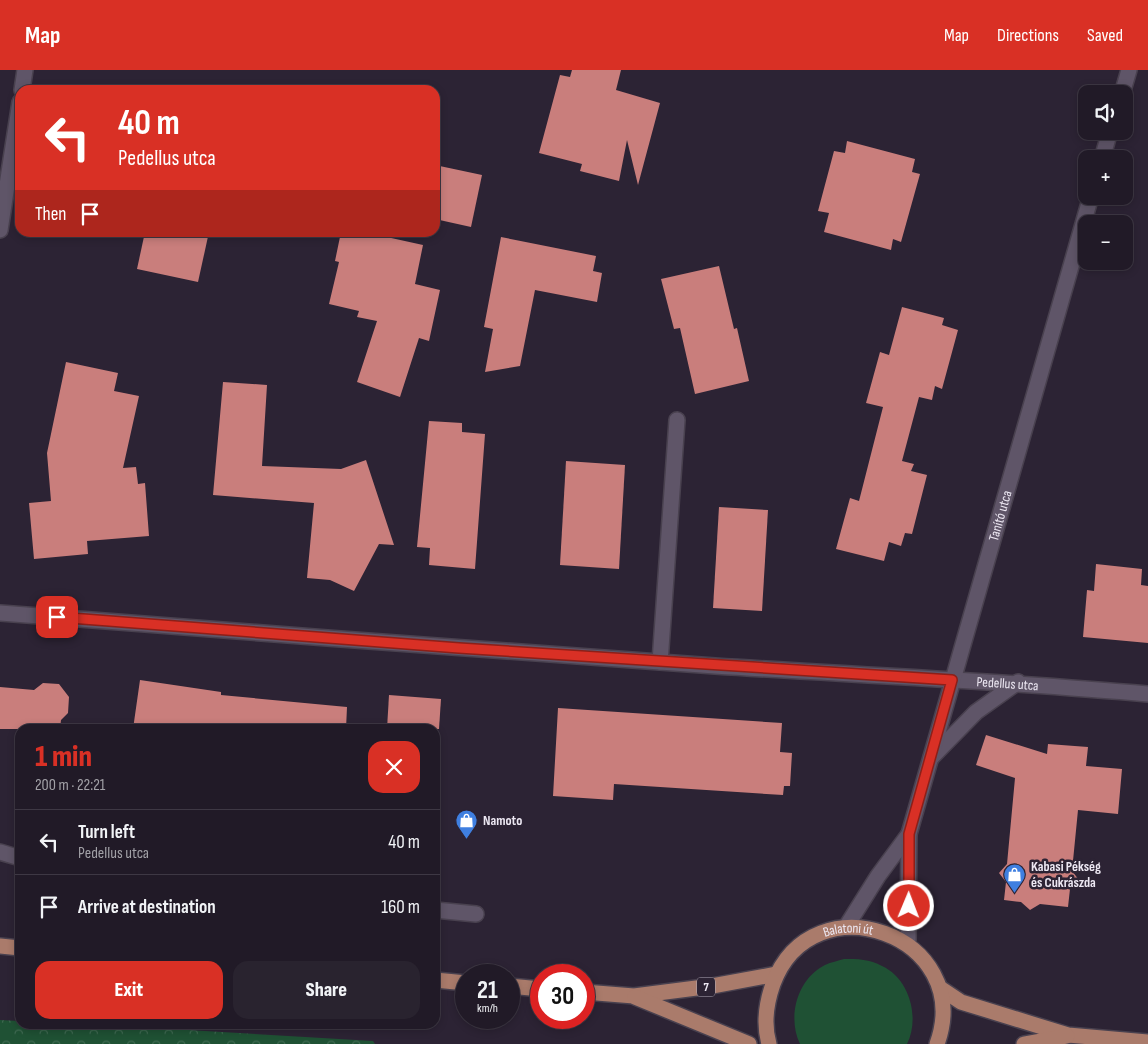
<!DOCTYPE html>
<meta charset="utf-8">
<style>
:root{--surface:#211a27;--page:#29232f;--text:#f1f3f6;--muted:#a2a1a7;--line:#3e3844;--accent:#d93025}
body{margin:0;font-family:"Sofia Sans Condensed",sans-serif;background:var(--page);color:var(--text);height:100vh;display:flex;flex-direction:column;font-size:19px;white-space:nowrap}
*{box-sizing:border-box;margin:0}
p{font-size:16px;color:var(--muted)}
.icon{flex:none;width:28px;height:28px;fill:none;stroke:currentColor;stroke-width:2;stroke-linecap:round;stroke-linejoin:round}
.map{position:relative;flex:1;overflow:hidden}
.panel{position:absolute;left:15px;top:654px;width:425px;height:305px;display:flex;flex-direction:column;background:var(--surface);border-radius:15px;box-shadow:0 2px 8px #0003,0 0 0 1px var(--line)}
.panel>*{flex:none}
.hud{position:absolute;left:15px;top:15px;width:425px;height:152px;border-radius:15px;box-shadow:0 2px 8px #0003,0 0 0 1px var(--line);background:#d93025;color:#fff;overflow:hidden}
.controls{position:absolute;left:1078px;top:15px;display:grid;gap:10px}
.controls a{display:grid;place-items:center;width:55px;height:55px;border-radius:10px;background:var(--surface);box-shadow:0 2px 8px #0003,0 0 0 1px var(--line);font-size:25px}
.speed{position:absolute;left:455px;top:894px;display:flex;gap:10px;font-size:25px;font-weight:700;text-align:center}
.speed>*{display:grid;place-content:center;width:65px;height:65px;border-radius:50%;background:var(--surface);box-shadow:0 2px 8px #0003,0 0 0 1px var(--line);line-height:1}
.speed small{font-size:12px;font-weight:400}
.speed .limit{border:8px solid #d22;background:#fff;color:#111}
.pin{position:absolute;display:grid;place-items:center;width:42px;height:42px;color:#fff;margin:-21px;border-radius:10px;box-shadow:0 2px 8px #0006}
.me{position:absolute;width:55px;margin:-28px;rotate:1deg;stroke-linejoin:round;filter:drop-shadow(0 0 4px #0008)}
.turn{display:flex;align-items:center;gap:18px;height:105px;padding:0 20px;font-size:22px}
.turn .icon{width:65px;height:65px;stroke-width:2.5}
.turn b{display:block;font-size:35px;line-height:42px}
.then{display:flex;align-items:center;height:48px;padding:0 20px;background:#0003;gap:10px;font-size:19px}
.round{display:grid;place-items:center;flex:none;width:52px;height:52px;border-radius:15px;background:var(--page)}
.head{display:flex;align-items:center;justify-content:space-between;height:85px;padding:0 20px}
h1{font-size:30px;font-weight:800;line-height:38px;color:var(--accent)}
.primary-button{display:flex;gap:10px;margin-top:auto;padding:10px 20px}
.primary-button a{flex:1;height:58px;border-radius:15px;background:var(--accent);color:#fff;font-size:20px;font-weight:800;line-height:58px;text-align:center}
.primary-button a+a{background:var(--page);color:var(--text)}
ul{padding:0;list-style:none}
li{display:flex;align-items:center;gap:15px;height:65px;padding:0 20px;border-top:1px solid var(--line)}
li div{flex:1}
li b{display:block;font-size:19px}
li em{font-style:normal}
header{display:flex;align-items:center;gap:30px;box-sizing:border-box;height:70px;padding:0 25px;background:var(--accent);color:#fff}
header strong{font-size:24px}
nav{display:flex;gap:28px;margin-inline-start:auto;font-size:18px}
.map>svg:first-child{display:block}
.green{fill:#1f5134}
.forest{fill:url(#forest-crowns)}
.building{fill:#c97e7c}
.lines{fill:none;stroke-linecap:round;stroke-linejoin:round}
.minor-casing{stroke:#49414f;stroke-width:18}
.major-casing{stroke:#49414f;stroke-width:18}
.minor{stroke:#5f5568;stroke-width:15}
.major{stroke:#aa7b6b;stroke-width:15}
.route-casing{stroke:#8d1f18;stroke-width:12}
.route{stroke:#d93025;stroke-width:9}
.labels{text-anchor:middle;stroke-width:5;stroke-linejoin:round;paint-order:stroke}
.shield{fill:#2c2334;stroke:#b3adba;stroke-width:1}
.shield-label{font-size:12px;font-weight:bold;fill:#ede8f3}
.street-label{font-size:14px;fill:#ede8f3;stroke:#2c2334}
.poi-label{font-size:14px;font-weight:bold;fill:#ede8f3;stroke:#2c2334;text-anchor:start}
</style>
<header>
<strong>Map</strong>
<nav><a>Map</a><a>Directions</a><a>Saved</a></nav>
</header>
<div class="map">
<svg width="1148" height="974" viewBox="0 0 1148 974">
<defs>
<pattern id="forest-crowns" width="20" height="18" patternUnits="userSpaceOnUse" patternTransform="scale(1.25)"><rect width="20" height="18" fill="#1f5134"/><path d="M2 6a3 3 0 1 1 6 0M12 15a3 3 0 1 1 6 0" fill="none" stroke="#406a52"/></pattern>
</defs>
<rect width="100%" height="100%" fill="#2c2334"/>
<!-- green -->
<path class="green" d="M844 889C857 889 870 889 882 896 910 909 920 948 907 974H800C787 947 797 909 825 895 831 892 838 891 844 889Z"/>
<!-- forest -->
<path class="forest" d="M0 950 20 951V954H86L373 971 375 974H0Z"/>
<!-- building -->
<g class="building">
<path d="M572 0H621L616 20 660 33 638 115 627 70 619 111 580 101 582 94 539 83 560 5 570 7Z"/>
<path d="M847 71 915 89 912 102 920 104 901 172 893 169 891 180 824 162 829 143 818 141 834 81 845 83Z"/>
<path d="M435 95 482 105 471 157 435 149Z"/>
<path d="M145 162H209L198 212 137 199Z"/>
<path d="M341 162H364L423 175 415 214 440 220 429 271 419 268 400 327 357 312 377 251 357 247 359 241 329 234 339 192 335 191Z"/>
<path d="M501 167 596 186 593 201 602 203 597 232 535 220 520 296 485 302 493 259 484 257Z"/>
<path d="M719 196 734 259 737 258 749 311 695 324 680 258 674 259 661 209Z"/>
<path d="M902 237 944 248 942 255 958 260 942 319 935 316 932 330 919 327 902 391 914 394 911 401 927 405 912 464 905 463 901 476 889 472 884 491 836 479 850 428 859 431 883 337 866 333 880 282 889 285Z"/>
<path d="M66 292 118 303 114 321 139 326 123 398 136 397 138 414 145 413 149 466 87 471 88 484 34 489 29 433 51 431 47 383Z"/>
<path d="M223 312 267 315 262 396 341 399 366 390 394 475 379 474 354 521 330 510 307 508 314 433 213 425Z"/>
<path d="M429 351 462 353V362L485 364 475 499 429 495 430 478 417 477Z"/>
<path d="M566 391 625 395 619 499 560 495Z"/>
<path d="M719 437 768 440 762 541 713 538Z"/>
<path d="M1096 494 1142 499 1141 515 1148 516V573L1083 567 1087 520 1094 521Z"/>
<path d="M140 610 221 622V625L347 637 346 659H133Z"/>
<path d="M43 613 59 614 69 627 68 643 61 650 60 659H0V617L34 620Z"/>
<path d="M389 625 441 629 439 659H387Z"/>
<path d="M558 638 782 653 780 682 792 683 790 716H784L783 725 614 714 613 730 553 726Z"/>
<path d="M986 665 1047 684 1048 674 1088 677 1086 696 1122 699 1118 744 1078 740 1072 801 1079 810 1070 819 1068 837 1040 834 1030 840 1021 832 1004 830 1006 812 999 803 1007 794 1015 708 976 695Z"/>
</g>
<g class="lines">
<defs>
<g id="minor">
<path d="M22 20 25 0"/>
<path d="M1122 24 1129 0"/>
<path d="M1102 89 1110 61"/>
<path d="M0 160 20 32"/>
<path id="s1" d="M0 543C238 561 477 580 715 596 860 605 1004 611 1148 624"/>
<path d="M660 592 677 350"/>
<path d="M931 688 976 642 1018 612"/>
<path d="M0 782 20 788"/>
<path d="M435 840 476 844"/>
<path d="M846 857 878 806 909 764"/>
<path id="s2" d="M908 874 909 764 1091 126"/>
</g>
<g id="major">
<path d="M0 876 20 878"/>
<path d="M435 910 466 913"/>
<path d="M509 916 541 919"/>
<path d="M940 918 961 932 1068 965 1148 972"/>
<path d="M584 922 634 926 712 916 777 904"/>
<path d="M635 927 749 974"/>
<path id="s3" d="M769 974C763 953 766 934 773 914 813 807 976 866 937 974"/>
<path d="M1024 974 1067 966"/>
</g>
</defs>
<!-- minor casing -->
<use href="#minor" class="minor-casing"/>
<!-- major casing -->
<use href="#major" class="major-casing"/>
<!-- minor -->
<use href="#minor" class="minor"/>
<!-- major -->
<use href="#major" class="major"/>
</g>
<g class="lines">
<defs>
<path id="route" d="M57 547 459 578 952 610 909 764V836"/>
</defs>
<!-- route casing -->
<use href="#route" class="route-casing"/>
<!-- route -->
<use href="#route" class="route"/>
</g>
<!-- icons -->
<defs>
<symbol id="shop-pin" viewBox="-11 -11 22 30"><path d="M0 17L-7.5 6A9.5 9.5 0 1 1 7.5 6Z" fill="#3f7fe0" stroke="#2c2334"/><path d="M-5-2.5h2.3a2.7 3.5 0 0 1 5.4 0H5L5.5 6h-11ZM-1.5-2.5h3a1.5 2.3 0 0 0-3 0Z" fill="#fff"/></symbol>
</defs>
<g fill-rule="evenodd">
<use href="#shop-pin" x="454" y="738" width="25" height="34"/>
<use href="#shop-pin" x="1002" y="792" width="25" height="34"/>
</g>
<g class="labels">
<!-- shield labels -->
<rect class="shield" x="697" y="907.5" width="18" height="19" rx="4"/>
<g class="shield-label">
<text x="706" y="921">7</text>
</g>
<!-- street labels -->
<g class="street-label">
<text dy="5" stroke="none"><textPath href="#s2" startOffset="441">Tanító utca</textPath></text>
<text dy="5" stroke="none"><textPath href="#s1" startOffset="1010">Pedellus utca</textPath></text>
<text dy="5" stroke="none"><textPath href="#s3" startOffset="161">Balatoni út</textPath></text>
</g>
<!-- poi labels -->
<g class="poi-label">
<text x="483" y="755">Namoto</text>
<text x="1031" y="801">Kabasi Pékség<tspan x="1031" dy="16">és Cukrászda</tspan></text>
</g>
</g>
</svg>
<div class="controls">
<a><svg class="icon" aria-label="sound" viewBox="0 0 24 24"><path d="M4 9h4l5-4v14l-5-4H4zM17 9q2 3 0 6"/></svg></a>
<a>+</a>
<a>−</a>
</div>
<div class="speed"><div>21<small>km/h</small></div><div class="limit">30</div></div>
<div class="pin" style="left:57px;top:547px;background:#d93025"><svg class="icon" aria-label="arrive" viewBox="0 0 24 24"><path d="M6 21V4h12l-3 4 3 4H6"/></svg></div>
<svg class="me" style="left:909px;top:836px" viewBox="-20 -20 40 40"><circle r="17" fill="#d93025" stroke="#fff" stroke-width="3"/><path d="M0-11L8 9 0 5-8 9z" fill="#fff"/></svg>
<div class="hud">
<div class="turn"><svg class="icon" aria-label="left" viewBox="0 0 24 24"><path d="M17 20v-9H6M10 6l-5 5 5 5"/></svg><div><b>40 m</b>Pedellus utca</div></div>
<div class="then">Then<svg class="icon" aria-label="arrive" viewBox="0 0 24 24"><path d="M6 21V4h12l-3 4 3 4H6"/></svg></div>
</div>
<section class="panel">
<div class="head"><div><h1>1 min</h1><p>200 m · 22:21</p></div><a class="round" style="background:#d93025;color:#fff"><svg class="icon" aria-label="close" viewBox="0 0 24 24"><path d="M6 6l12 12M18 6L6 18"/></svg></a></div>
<ul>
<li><svg class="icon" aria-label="left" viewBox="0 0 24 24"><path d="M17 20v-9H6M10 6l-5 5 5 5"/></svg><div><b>Turn left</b><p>Pedellus utca</p></div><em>40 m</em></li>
<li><svg class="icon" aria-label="arrive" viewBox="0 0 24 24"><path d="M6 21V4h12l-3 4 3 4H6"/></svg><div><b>Arrive at destination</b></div><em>160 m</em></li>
</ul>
<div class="primary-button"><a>Exit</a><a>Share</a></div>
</section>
</div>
